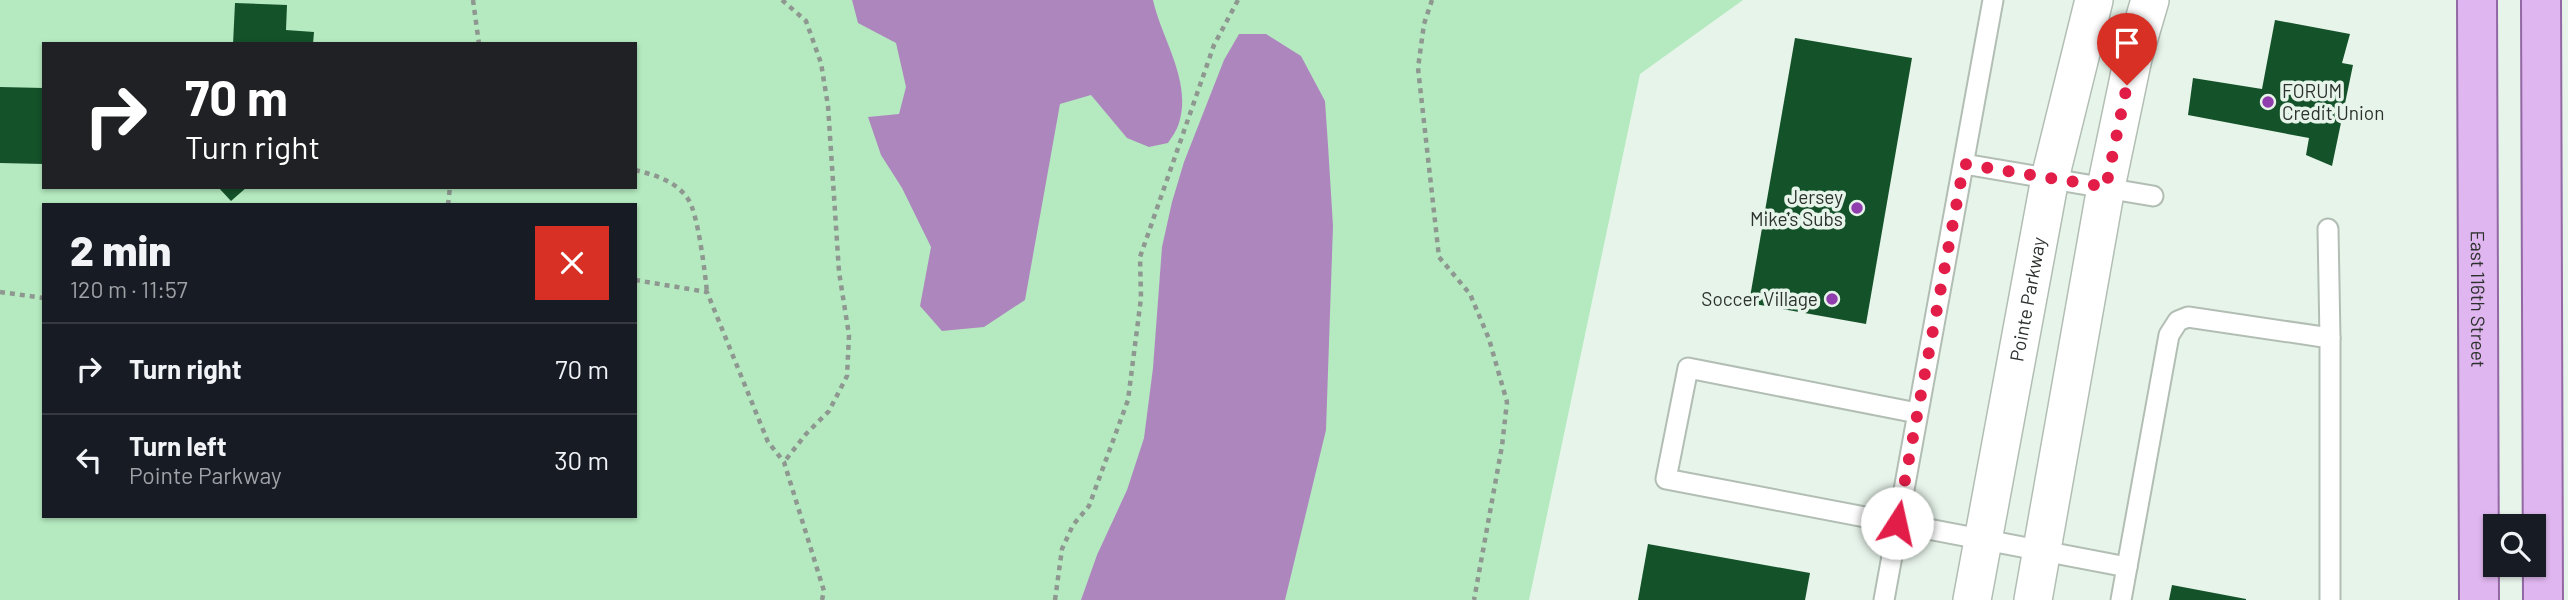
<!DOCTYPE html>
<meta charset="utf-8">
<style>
:root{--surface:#171b24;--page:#242831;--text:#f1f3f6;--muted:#9ea1a6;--line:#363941}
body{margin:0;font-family:Barlow,sans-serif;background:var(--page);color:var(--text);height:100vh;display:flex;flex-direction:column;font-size:26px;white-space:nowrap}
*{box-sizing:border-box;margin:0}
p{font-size:23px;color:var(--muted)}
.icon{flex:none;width:38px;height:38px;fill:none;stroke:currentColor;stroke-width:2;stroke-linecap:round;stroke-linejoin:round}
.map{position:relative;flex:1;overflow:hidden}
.side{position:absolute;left:42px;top:203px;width:595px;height:315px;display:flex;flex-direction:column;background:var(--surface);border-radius:0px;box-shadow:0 2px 5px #0004}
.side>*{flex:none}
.hud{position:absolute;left:42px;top:42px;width:595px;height:147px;border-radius:0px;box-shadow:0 2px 5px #0004;background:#202124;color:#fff;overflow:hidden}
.tools{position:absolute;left:2483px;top:514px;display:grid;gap:14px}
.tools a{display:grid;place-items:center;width:63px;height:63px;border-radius:0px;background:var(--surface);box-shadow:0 2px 5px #0004;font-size:35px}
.pin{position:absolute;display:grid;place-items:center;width:60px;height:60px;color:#fff;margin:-72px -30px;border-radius:50% 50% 50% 0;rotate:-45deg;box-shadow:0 0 7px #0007}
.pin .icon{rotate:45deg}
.me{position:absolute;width:77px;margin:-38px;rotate:10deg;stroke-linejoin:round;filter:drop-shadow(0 0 5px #0008)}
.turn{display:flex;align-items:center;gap:24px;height:147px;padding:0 28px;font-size:32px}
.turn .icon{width:91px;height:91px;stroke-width:2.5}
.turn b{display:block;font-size:49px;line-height:60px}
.round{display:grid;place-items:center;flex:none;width:74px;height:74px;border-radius:0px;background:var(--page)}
.overview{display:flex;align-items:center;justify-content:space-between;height:119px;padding:0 28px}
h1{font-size:42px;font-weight:800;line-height:52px}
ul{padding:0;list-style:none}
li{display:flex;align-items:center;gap:21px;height:91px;padding:0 28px;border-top:2px solid var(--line)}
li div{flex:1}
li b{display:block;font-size:26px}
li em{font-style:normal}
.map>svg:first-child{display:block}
.green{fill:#b5eac0;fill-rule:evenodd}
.water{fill:#ae86be}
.building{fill:#14522a}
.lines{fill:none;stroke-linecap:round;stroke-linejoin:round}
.service-casing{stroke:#b2beb4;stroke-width:23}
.minor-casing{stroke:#b2beb4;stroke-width:40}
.primary-casing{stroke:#9268a4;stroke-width:42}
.path{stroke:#8e9790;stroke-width:4.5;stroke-dasharray:5 5;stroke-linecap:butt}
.service{stroke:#fff;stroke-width:19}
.minor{stroke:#fff;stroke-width:37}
.primary{stroke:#dfb6ef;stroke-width:38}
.route{stroke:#e11d48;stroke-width:12;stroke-dasharray:0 21.6}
.poi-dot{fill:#903ead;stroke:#e7f4ea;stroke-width:2.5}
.labels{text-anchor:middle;stroke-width:7;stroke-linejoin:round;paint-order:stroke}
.poi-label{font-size:19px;fill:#2c312d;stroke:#e7f4ea;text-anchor:end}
.street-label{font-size:19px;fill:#2c312d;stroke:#e7f4ea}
</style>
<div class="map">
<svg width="2568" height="600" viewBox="0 0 2568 600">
<rect width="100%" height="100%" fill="#e7f4ea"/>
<!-- green -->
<path class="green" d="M0 0H1743L1640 74 1529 600H0ZM44 44H635V187H44ZM44 205H635V516H44Z"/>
<!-- water -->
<g class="water">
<path d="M852 0H1153C1162 40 1192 81 1179 123 1177 130 1172 137 1168 143L1149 147 1127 138 1091 95 1060 104 1025 300 984 327 942 331 920 306 931 247 902 188 881 155 868 117 899 114 906 87 896 43 858 23Z"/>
<path d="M1239 34H1266L1301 56 1325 101 1328 145 1333 226 1326 430 1285 600H1081L1097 555 1127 490 1144 438 1153 368 1162 247 1172 202 1184 162 1224 60Z"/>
</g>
<!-- building -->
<g class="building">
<path d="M235 3 287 5 286 30 314 32 313 44H233Z"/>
<path d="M2275 20 2350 34 2342 63 2353 65 2332 166 2306 155 2309 138 2188 115 2193 78 2262 89Z"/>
<path d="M1795 38 1912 58 1866 324 1749 303Z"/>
<path d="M0 87 44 88V164L0 163Z"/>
<path d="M218 187H247L231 201Z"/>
<path d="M1648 544 1810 573 1805 600H1638Z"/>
<path d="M2172 585 2246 599V600H2169Z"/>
</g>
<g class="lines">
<defs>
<g id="service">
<path d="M1964 164 2153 196"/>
<path d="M2328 229 2330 338"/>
<path d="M1917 413 1688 368 1666 479 2127 567"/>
<path d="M1884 600 1993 0"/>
<path d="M2121 600 2169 335 2178 321 2188 317 2330 338V600"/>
</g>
<g id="minor">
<path id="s1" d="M1972 600 2050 178 2094 0"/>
<path d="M2033 600 2106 187 2133 58 2150 0"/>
</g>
<g id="primary">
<path id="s2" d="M2477 0 2479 600"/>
<path d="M2541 0 2543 600"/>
</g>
</defs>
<!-- service casing -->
<use href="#service" class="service-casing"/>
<!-- minor casing -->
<use href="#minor" class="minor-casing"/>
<!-- primary casing -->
<use href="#primary" class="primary-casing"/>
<!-- path -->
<g class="path">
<path d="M473 0 479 44"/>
<path d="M782 0 806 21 821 63 828 106 839 272 849 335 847 376 829 411 806 434 784 462"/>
<path d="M1432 0 1424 24 1418 68 1439 257 1470 294 1489 339 1507 402 1502 446 1474 600"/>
<path d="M635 170C655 175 676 181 688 199 698 213 705 273 707 292"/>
<path d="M448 205 450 187"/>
<path d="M635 280 707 292 768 442 784 462 824 591 822 600"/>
<path d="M0 292 44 298"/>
<path d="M1055 600 1062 549 1073 525 1089 506 1128 400 1141 298 1140 257 1214 45 1238 0"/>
</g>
<!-- service -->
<use href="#service" class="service"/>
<!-- minor -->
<use href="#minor" class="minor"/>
<!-- primary -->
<use href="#primary" class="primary"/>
</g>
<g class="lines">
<!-- route -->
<path class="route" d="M1897 523 1964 164 2106 187 2127 85"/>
</g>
<!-- markers -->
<g class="poi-dot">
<circle cx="2268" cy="102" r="7"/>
<circle cx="1857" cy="208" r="7"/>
<circle cx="1832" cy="299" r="7"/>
</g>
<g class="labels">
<!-- poi labels -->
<g class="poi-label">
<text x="2282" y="98" text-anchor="start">FORUM<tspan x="2282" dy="22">Credit Union</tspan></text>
<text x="1843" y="204">Jersey<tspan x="1843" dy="22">Mike's Subs</tspan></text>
<text x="1818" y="306">Soccer Village</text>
</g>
<!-- street labels -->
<g class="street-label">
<text dy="7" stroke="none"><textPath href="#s1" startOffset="306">Pointe Parkway</textPath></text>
<text dy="7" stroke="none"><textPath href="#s2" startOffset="299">East 116th Street</textPath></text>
</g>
</g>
</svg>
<div class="tools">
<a><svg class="icon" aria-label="search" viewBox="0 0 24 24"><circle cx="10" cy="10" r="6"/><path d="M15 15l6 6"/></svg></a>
</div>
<div class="pin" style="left:2127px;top:85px;background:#d93025"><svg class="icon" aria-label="arrive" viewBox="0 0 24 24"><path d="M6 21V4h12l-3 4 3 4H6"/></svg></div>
<svg class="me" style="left:1897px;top:523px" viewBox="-20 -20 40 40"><circle r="19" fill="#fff"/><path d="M0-13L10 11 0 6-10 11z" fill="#e11d48"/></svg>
<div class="hud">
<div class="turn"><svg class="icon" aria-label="right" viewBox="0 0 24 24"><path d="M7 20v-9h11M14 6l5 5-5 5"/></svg><div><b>70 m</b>Turn right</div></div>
</div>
<section class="side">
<div class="overview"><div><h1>2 min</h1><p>120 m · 11:57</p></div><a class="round" style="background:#d93025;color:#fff"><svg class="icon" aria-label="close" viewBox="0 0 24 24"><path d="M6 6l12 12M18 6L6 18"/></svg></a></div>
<ul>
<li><svg class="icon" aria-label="right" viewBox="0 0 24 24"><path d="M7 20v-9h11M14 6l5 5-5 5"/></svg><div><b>Turn right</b></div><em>70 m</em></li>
<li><svg class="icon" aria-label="left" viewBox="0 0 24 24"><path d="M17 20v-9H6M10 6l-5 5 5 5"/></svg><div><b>Turn left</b><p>Pointe Parkway</p></div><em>30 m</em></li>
</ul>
</section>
</div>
